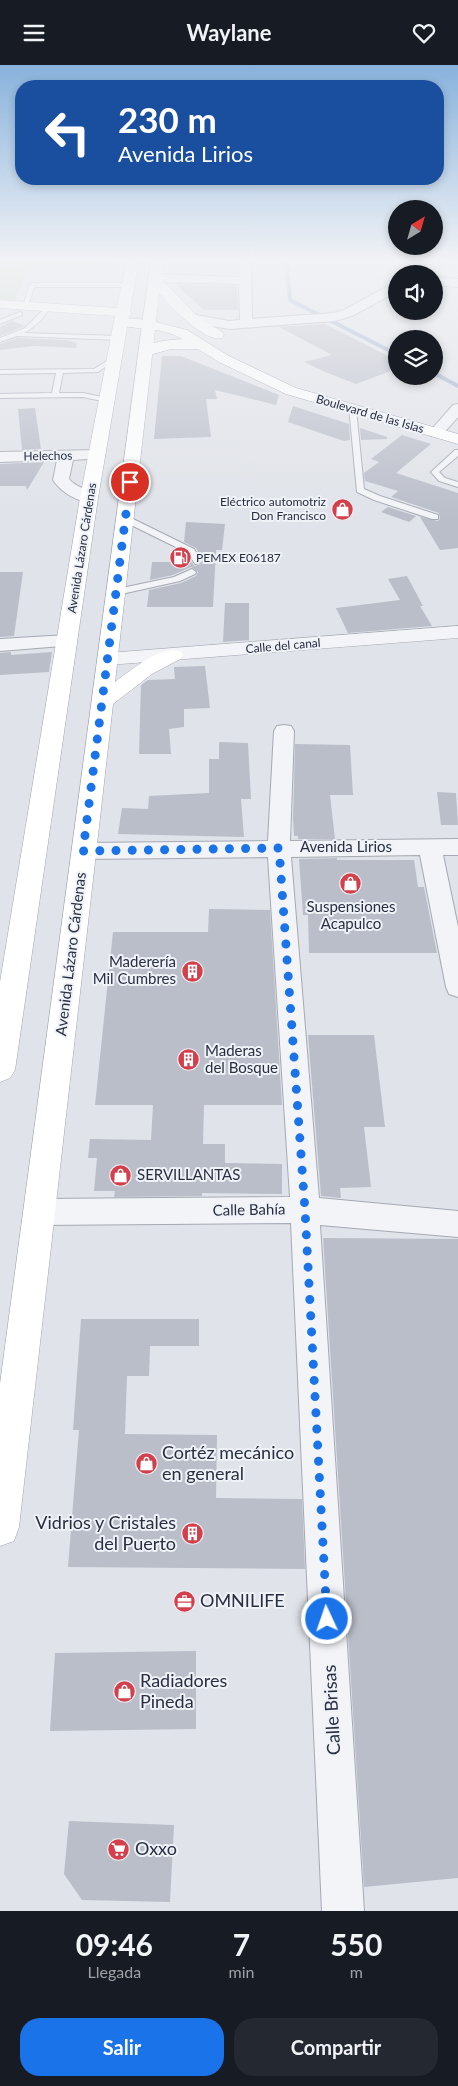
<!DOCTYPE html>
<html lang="es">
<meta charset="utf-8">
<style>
:root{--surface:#171b24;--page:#242831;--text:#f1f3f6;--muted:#9ea1a6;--accent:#1a73e8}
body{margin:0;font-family:Lato,sans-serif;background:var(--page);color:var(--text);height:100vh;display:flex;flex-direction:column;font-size:19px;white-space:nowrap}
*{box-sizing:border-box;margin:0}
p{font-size:16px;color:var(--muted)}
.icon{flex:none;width:28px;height:28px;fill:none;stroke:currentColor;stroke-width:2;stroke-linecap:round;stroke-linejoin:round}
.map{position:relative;height:1846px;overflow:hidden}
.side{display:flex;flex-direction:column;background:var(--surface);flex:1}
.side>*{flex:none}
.top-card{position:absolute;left:15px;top:15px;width:429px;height:105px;border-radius:20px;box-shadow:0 2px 8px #0003;background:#1a4fa0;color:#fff;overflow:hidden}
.needle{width:32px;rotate:37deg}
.fabs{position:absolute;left:388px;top:135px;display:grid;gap:10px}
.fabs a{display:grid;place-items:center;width:55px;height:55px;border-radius:50%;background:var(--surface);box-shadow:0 2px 8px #0003;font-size:25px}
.pin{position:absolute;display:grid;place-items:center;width:42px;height:42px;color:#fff;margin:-21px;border:2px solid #fff;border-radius:50%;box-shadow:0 1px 5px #0007}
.me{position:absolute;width:55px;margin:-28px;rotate:357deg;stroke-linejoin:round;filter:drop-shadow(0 0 4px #0008)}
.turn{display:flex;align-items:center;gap:18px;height:105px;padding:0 20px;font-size:22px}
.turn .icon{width:65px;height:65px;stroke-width:2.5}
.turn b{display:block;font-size:35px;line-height:42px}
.eta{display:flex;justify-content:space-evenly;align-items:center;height:85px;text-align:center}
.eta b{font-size:30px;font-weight:700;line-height:35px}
.primary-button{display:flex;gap:10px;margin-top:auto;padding:10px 20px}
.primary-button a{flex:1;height:58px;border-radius:20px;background:var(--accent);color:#fff;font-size:20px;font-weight:700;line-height:58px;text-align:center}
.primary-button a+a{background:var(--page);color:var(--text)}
header{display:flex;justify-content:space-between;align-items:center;height:65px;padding:0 20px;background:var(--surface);font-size:22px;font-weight:700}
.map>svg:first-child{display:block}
.green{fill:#c4d4c0}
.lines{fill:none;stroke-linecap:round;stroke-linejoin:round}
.stream{stroke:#99aecb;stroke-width:4}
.building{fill:#babec9}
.service-casing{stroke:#a5a9b3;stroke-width:2}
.minor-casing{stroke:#a5a9b3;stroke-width:2}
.tertiary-casing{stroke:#a5a9b3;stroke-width:1}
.primary-casing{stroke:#9ea6b6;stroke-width:1}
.trunk-casing{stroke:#868fa1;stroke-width:1}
.service{fill:#f3f4f7;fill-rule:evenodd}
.minor{fill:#f3f4f7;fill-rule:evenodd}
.tertiary{fill:#f3f4f7;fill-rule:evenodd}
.primary{fill:#fff;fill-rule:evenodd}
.trunk{fill:#fff;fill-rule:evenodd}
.route{stroke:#1a73e8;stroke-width:9;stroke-dasharray:0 16.2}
.labels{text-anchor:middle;stroke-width:4;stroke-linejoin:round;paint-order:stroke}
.far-street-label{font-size:12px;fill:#282f41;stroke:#eff2f7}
.far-poi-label{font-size:12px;fill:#282f41;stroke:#eff2f7;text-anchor:end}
.street-label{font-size:15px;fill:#282f41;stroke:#eff2f7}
.poi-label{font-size:15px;fill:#282f41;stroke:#eff2f7;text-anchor:start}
.near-poi-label{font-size:18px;fill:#282f41;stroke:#eff2f7;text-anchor:start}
.near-street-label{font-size:18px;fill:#282f41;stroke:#eff2f7}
</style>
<header><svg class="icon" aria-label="menu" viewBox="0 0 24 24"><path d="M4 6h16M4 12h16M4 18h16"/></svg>Waylane<svg class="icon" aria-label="heart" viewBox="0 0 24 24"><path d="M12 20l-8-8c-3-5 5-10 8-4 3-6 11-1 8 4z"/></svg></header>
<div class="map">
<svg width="458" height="1846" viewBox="0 0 458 1846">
<rect width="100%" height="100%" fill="#e0e3e9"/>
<!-- green -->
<path class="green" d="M0 194H111L110 202H28L15 235 0 234Z"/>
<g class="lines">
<!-- stream -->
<g class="stream">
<path d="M286 194 290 235 396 289"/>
<path d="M434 308 458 321"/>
</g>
</g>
<!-- building -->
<g class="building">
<path d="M177 220 237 221 238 245H204Z"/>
<path d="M12 256 25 261 0 271V262Z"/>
<path d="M325 259 396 295V304L356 319 325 307 304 297 332 290 279 262Z"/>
<path d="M17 273 66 275 77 278 76 283 34 281 0 285V279Z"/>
<path d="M162 291H181L279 330 276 340 215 325 217 334H206L211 372 154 374Z"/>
<path d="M293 341 349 359 350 375 344 376 288 357Z"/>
<path d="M35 343 41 384 22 385 18 344Z"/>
<path d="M360 363 387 372V374L361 375Z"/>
<path d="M402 370 431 379 396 408 458 428V483L440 485 420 452 438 456 440 454 439 448 391 432 398 426 365 416 364 408 379 397 371 394Z"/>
<path d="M44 397 27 425 26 421H0V399Z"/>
<path d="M388 442 416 451 409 457 381 447Z"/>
<path d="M186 457 225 459 222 485H216L213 542H147L149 525 181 518 196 511 198 507 191 502 173 510 150 515 152 497H181L182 487 187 489 194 501 204 498 196 483 184 477Z"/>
<path d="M0 507H23L14 571 0 572Z"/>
<path d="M407 511 423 541H420L432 561 348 568 336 543 400 535 388 514Z"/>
<path d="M225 538H249V575L223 577Z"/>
<path d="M11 587V590L52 587 49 607 0 610V588Z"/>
<path d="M205 601 210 643 184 644V662L169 664 171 689H139L141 620 148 615 175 614 174 602Z"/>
<path d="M219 677 248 678 251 734H241L244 772 118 769 122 743 148 744 149 731 209 728V694H219Z"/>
<path d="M295 679 350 680 353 730H330L335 774H298V771H294L293 754Z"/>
<path d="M437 727 456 728 458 760H441Z"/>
<path d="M337 793V795H414L418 822H424L437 888H309L308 850H303L299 794Z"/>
<path d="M209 844 270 845 282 1040H204L203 1079H225V1098L282 1099V1129L202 1128V1131L114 1132 115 1126H94L97 1093H88L90 1074 151 1075 153 1040H95L113 867H208Z"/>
<path d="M308 970H374L385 1062H364L371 1122 340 1123 341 1133 321 1131Z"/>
<path d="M323 1173 458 1174V1813L364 1822Z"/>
<path d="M81 1254H199V1281H150L149 1311H127L125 1369 217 1370 216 1433 302 1434 305 1504 68 1502 79 1365H73Z"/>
<path d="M196 1586V1664L50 1666 55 1588Z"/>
<path d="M69 1756 174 1760 170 1837 82 1835 64 1809Z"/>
</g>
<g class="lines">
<defs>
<g id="service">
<path d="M32 218H130L133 220 130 222H34L28 241 23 242 29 220Z"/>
<path d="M47 241 50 243C43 254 35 262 24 268L119 271 122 273 119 275 17 271 0 277V273L25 263Z"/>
<path d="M20 247 22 248V250L0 259V255Z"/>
<path d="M116 290 119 292 118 293 98 307 63 308 59 328H83L111 334V338L83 332 0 333V329L52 328 56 308 0 309V305L94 304Z"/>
<path d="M349 342 356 344 364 424 380 431 438 450V454H432L374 435 357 427Z"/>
<path d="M455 385H458V391L439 407 445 413 458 417V422L439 416 431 407Z"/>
<path d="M123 452H129L194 484 202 497 195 499 188 488 123 456Z"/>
<path d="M192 504 196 507 195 509 180 516 117 530 113 527 117 524 174 512Z"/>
</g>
<g id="minor">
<path d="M239 194H251L252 254 334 248 344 245 392 219 396 218V227L352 251 335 256 229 264 191 257 185 253 191 249 229 256 240 255 239 219 154 217 148 213 154 209 239 212Z"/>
<path d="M433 194H446L427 209H413Z"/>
<path d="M434 212 458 214V222L434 220Z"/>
<path d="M458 339V352L441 371H431L429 368 431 365 453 340Z"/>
<path d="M97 385 102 387 105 390 102 393 73 395 69 414C76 423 90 424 97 433L95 436C80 440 61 427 53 415L57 395 0 397V387Z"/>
<path d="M67 570 74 572 76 576 74 580 0 586V574Z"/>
<path d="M284 660 291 661 294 666 290 776 458 774V790H443L458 862V932L449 929 446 922 420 790 291 792 319 1133 458 1146V1172L320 1160 364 1846H322L291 1158 40 1160 30 1156 25 1147 30 1138 40 1134 290 1132 268 792 83 794 75 792 72 786 75 780 83 778 268 776 274 666 277 661Z"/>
</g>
<path id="tertiary" d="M458 561V573L108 600 101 598 98 594 101 590 108 588Z"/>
<g id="primary">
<path d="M127 194H139L130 246 132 248 129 251 98 433 15 1005 10 1013 0 1017V917L80 433 115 251 0 243V235L117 243Z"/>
<path d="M151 194H163L115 617C131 605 160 581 180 586L183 590 180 594 152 609 113 639 19 1462 14 1476 0 1481V1319Z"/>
</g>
<g id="trunk">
<path d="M154 211 159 212 196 250 222 267 224 270 222 273C201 278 163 232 149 218L147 215 149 212Z"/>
<path d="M123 253 148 255 187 265 229 291 296 323 458 369V379L286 329 219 297 198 284H171L146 291 141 290 139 287C147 276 170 275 182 274 163 262 139 265 118 260L116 257Z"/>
</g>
</defs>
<!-- service casing -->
<use href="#service" class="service-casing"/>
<!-- minor casing -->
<use href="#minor" class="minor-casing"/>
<!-- tertiary casing -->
<use href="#tertiary" class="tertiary-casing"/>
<!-- primary casing -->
<use href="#primary" class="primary-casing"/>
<!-- trunk casing -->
<use href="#trunk" class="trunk-casing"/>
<!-- service -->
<use href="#service" class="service"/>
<!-- minor -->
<use href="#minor" class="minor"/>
<!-- tertiary -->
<use href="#tertiary" class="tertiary"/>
<!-- primary -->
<use href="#primary" class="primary"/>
<!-- trunk -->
<use href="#trunk" class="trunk"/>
</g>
<!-- sky -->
<linearGradient id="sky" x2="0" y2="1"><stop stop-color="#88b2dc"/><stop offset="0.43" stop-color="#f1f2f5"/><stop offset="1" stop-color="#f1f2f5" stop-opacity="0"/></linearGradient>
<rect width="458" height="452" fill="url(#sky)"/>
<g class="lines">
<!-- route -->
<path class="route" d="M130 417 83 786 279 783 305 1145 327 1554"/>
</g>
<!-- icons -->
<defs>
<symbol id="shop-disc" viewBox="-11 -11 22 22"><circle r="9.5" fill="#d3404b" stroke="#eff2f7"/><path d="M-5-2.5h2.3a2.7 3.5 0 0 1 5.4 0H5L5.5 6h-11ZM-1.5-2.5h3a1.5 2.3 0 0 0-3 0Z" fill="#fff"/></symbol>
<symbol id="fuel-disc" viewBox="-11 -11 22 22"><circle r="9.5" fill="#d3404b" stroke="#eff2f7"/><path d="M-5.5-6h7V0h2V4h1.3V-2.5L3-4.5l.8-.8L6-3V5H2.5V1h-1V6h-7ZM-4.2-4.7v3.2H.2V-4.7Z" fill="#fff"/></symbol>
<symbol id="building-disc" viewBox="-11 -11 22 22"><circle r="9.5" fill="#d3404b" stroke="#eff2f7"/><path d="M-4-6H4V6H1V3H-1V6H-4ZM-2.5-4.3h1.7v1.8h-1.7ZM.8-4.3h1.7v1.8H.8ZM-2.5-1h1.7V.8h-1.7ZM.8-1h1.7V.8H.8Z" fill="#fff"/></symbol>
<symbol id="office-disc" viewBox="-11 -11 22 22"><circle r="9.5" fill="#d3404b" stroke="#eff2f7"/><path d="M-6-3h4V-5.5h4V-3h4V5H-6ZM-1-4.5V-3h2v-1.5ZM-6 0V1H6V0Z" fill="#fff"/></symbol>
<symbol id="supermarket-disc" viewBox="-11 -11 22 22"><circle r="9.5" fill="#d3404b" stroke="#eff2f7"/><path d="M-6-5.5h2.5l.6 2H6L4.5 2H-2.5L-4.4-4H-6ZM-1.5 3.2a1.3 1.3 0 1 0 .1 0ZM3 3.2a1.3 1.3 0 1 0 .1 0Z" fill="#fff"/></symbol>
</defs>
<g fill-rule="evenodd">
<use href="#shop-disc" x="330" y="432" width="25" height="25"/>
<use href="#fuel-disc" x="168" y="480" width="25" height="25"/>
<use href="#shop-disc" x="338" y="806" width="25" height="25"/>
<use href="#building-disc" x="180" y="894" width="25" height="25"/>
<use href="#building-disc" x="176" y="982" width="25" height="25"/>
<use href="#shop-disc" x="108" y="1098" width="25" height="25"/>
<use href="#shop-disc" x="134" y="1386" width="25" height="25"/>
<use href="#building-disc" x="180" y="1456" width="25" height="25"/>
<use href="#office-disc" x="172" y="1524" width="25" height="25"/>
<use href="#shop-disc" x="112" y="1614" width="25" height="25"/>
<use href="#supermarket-disc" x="106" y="1772" width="25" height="25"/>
</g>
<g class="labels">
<!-- far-street labels -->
<g class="far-street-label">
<text transform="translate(370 349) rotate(16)" y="4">Boulevard de las Islas</text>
<text transform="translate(48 391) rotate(-1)" y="4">Helechos</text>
<text transform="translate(82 483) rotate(-81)" y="4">Avenida Lázaro Cárdenas</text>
<text transform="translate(283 581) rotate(-5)" y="4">Calle del canal</text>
</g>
<!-- far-poi labels -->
<g class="far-poi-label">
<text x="326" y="441">Eléctrico automotriz<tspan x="326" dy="14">Don Francisco</tspan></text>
<text x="196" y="497" text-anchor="start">PEMEX E06187</text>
</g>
<!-- street labels -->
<g class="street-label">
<text x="346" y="787">Avenida Lirios</text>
<text transform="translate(71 889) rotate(-83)" y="5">Avenida Lázaro Cárdenas</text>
<text transform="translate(249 1145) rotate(-1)" y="5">Calle Bahía</text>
</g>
<!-- poi labels -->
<g class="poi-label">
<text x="351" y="847" text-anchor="middle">Suspensiones<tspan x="351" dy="17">Acapulco</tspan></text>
<text x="176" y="902" text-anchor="end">Maderería<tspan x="176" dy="17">Mil Cumbres</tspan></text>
<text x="205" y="991">Maderas<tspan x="205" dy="17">del Bosque</tspan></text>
<text x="137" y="1115">SERVILLANTAS</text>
</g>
<!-- near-poi labels -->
<g class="near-poi-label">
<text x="162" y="1394">Cortéz mecánico<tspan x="162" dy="21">en general</tspan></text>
<text x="176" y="1464" text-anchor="end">Vidrios y Cristales<tspan x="176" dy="21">del Puerto</tspan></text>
<text x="200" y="1542">OMNILIFE</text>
<text x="140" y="1622">Radiadores<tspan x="140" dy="21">Pineda</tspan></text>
<text x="135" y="1790">Oxxo</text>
</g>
<!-- near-street labels -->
<g class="near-street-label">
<text transform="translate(332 1645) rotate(-93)" y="6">Calle Brisas</text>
</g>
</g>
</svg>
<div class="fabs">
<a><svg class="needle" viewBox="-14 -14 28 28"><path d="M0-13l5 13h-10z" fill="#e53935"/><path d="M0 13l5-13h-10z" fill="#9ea1a6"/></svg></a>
<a><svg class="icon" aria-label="sound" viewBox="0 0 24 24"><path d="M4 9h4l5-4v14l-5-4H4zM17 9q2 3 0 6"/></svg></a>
<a><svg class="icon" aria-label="layers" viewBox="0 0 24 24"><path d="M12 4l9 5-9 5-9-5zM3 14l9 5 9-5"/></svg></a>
</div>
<div class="pin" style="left:130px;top:417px;background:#d93025"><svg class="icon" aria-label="arrive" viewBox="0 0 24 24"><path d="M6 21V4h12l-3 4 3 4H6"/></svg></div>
<svg class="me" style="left:327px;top:1554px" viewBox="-20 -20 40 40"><circle r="17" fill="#1a73e8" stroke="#fff" stroke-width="3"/><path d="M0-11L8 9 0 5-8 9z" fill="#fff"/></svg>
<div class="top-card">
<div class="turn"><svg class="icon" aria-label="left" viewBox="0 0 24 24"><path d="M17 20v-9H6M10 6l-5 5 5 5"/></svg><div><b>230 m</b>Avenida Lirios</div></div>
</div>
</div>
<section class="side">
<div class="eta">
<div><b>09:46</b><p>Llegada</p></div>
<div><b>7</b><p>min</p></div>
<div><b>550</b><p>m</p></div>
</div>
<div class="primary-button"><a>Salir</a><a>Compartir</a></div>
</section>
